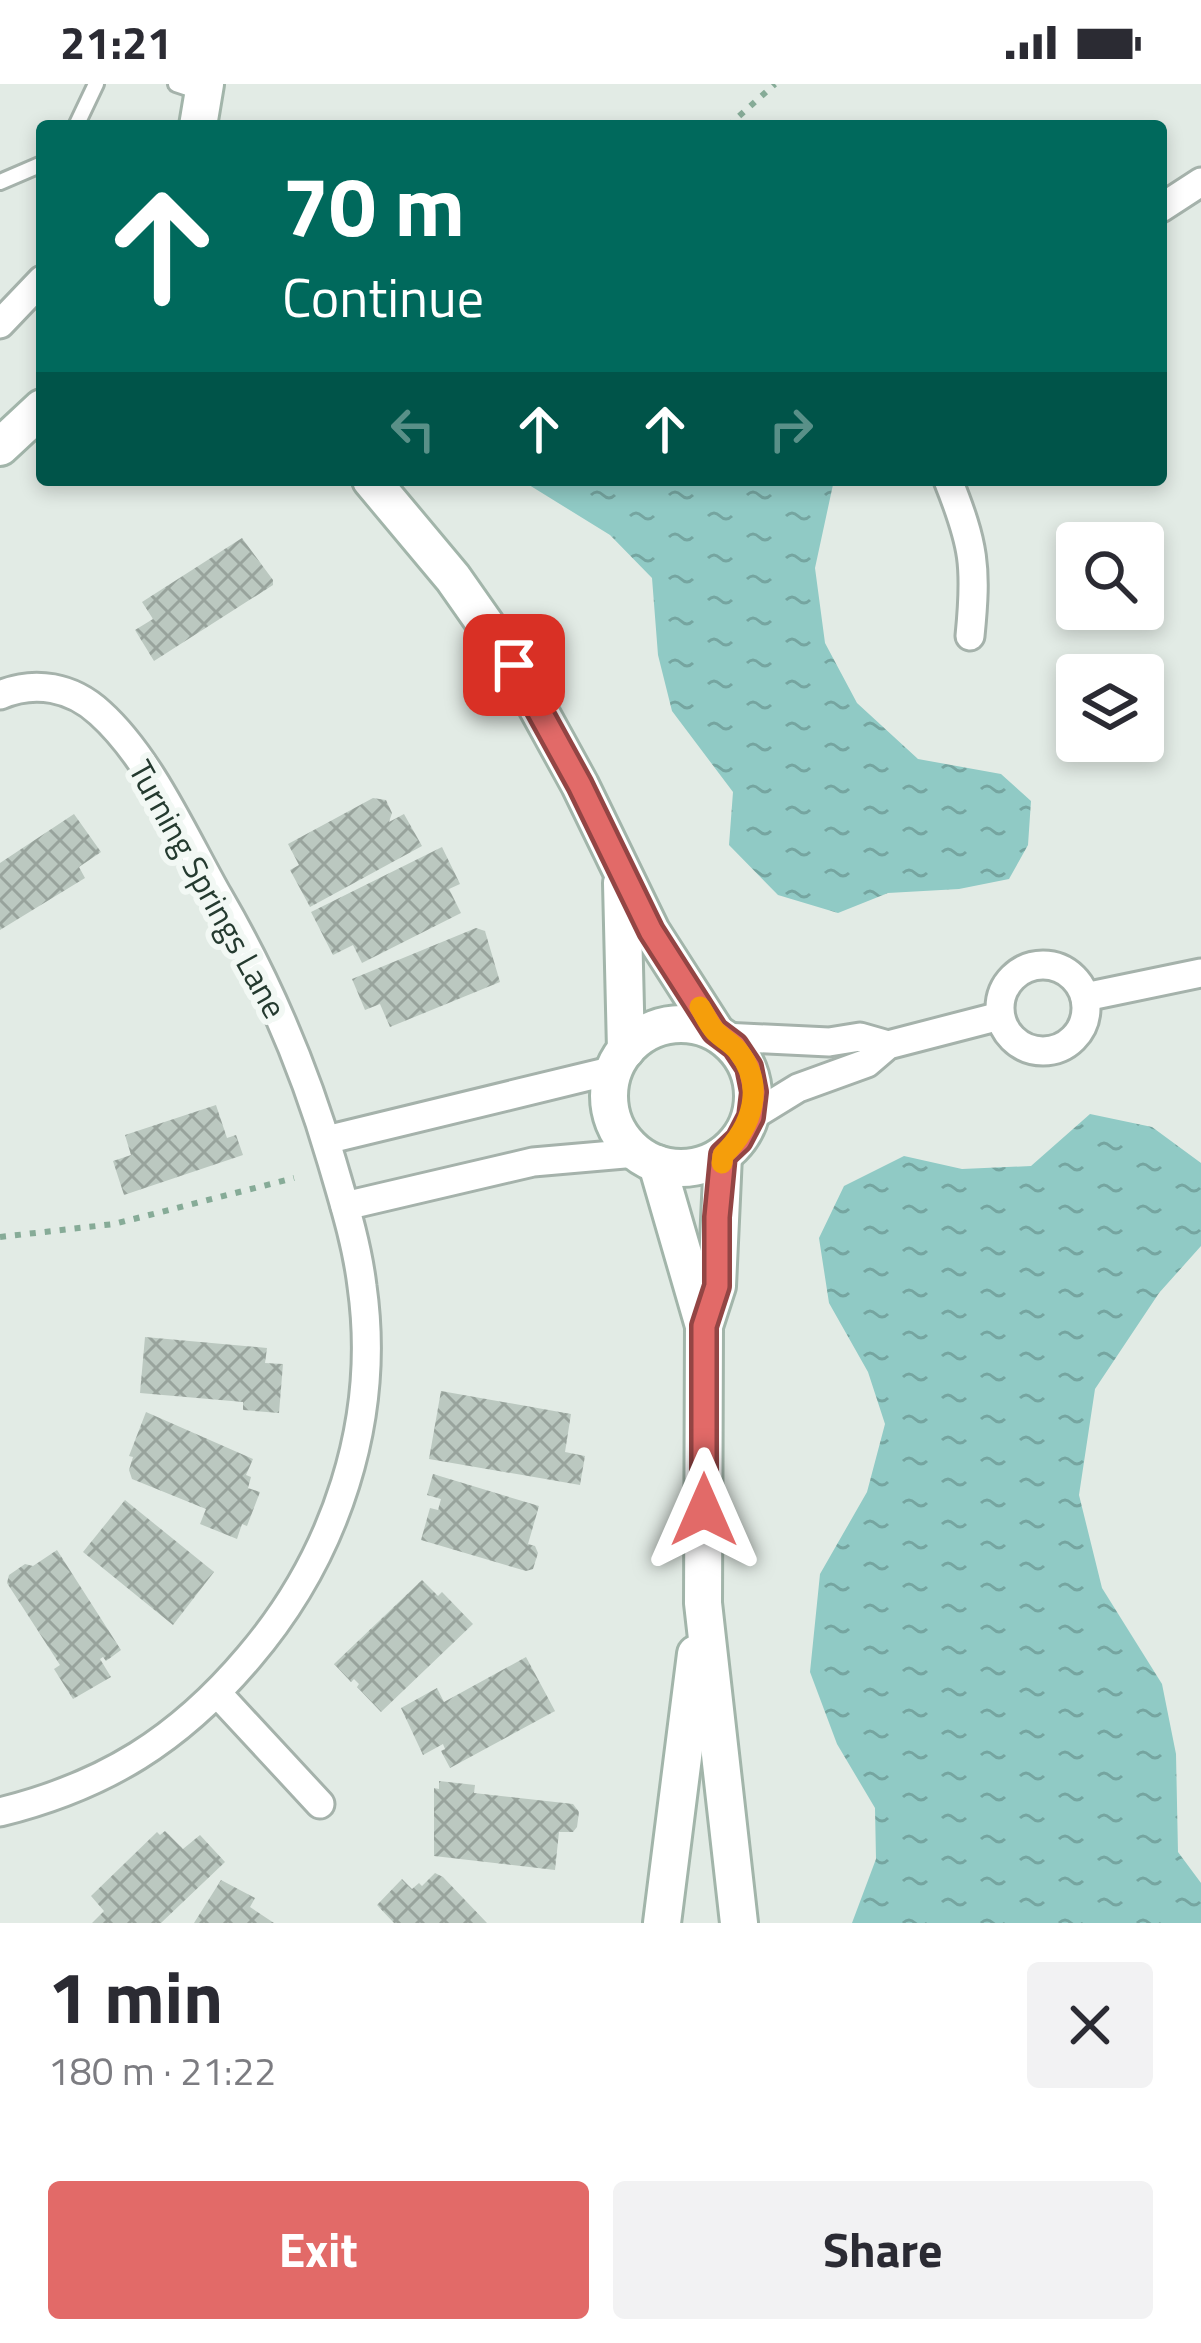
<!DOCTYPE html>
<meta charset="utf-8">
<style>
:root{--surface:#fff;--page:#f2f2f3;--text:#2b2b33;--muted:#7c7c81;--accent:#e26a68}
body{margin:0;font-family:"Titillium Web",sans-serif;background:var(--page);color:var(--text);height:100vh;display:flex;flex-direction:column;font-size:45px;white-space:nowrap}
*{box-sizing:border-box;margin:0}
p{font-size:39px;color:var(--muted)}
.icon{flex:none;width:66px;height:66px;fill:none;stroke:currentColor;stroke-width:2;stroke-linecap:round;stroke-linejoin:round}
.map{position:relative;height:1839px;overflow:hidden}
.sheet{display:flex;flex-direction:column;background:var(--surface);flex:1}
.sheet>*{flex:none}
.banner{position:absolute;left:36px;top:36px;width:1131px;height:366px;border-radius:12px;box-shadow:0 6px 18px #0003;background:#00695c;color:#fff;overflow:hidden}
.controls{position:absolute;left:1056px;top:438px;display:grid;gap:24px}
.controls a{display:grid;place-items:center;width:108px;height:108px;border-radius:12px;background:var(--surface);box-shadow:0 6px 18px #0003;font-size:60px}
.pin{position:absolute;display:grid;place-items:center;width:102px;height:102px;color:#fff;margin:-51px;border-radius:24px;box-shadow:0 6px 18px #0006}
.me{position:absolute;width:132px;margin:-66px;rotate:0deg;stroke-linejoin:round;filter:drop-shadow(0 0 9px #0008)}
.turn{display:flex;align-items:center;gap:42px;height:252px;padding:0 48px;font-size:54px}
.turn .icon{width:156px;height:156px;stroke-width:2.5}
.turn b{display:block;font-size:84px;line-height:102px}
.lanes{display:flex;align-items:center;height:114px;padding:0 48px;background:#0003;justify-content:center;gap:60px;direction:ltr}
.lanes .off{opacity:.35}
.round{display:grid;place-items:center;flex:none;width:126px;height:126px;border-radius:12px;background:var(--page)}
.overview{display:flex;align-items:center;justify-content:space-between;height:204px;padding:0 48px}
h1{font-size:72px;font-weight:700;line-height:90px}
.button{display:flex;gap:24px;margin-top:auto;padding:24px 48px}
.button a{flex:1;height:138px;border-radius:12px;background:var(--accent);color:#fff;font-size:48px;font-weight:700;line-height:138px;text-align:center}
.button a+a{background:var(--page);color:var(--text)}
.status{display:flex;justify-content:space-between;align-items:center;height:84px;padding:0 60px;background:var(--surface);direction:ltr}
.status svg{height:33px;fill:currentColor}
.map>svg:first-child{display:block}
.water{fill:url(#water-ripples)}
.building{fill:url(#building-cross-hatch)}
.lines{fill:none;stroke-linecap:round;stroke-linejoin:round}
.lane-casing{stroke:#a5b2ab;stroke-width:20}
.street-casing{stroke:#a5b2ab;stroke-width:33}
.secondary-casing{stroke:#a2b5aa;stroke-width:42}
.path{stroke:#86ab97;stroke-width:6;stroke-dasharray:6 9;stroke-linecap:butt}
.lane{stroke:#fff;stroke-width:14}
.street{stroke:#fff;stroke-width:27}
.secondary{stroke:#fff;stroke-width:36}
.route-casing{stroke:#934544;stroke-width:30}
.route{stroke:#e26a68;stroke-width:21}
.slow{stroke:#f59e0b;stroke-width:21}
.labels{text-anchor:middle;stroke-width:12;stroke-linejoin:round;paint-order:stroke}
.street-label{font-size:33px;fill:#243a2f;stroke:#f2f8f4}
</style>
<div class="status"><b>21:21</b><svg viewBox="0 0 49 12"><path d="M0 12V9h3v3zM5 12V6h3v6zM10 12V3h3v9zM15 12V0h3v12zM26 1h20v11H26zM47 4h2v5h-2z"/></svg></div>
<div class="map">
<svg width="1201" height="1839" viewBox="0 0 1201 1839">
<defs>
<pattern id="water-ripples" width="26" height="14" patternUnits="userSpaceOnUse" patternTransform="scale(3)"><rect width="26" height="14" fill="#90cac5"/><path d="M2 4q2-2 4 0t4 0M15 11q2-2 4 0t4 0" fill="none" stroke="#75a5a0"/></pattern>
<pattern id="building-cross-hatch" width="8" height="8" patternUnits="userSpaceOnUse" patternTransform="scale(3)"><rect width="8" height="8" fill="#bbc8c0"/><path d="M0 0l8 8M0 8l8-8" fill="none" stroke="#98a39c"/></pattern>
</defs>
<rect width="100%" height="100%" fill="#e2ebe5"/>
<!-- water -->
<g class="water">
<path d="M521 396H834L815 484 825 559 857 619 918 675 1001 690 1031 717 1028 761 1009 795 959 805 888 809 838 829 778 811 729 761 733 708 672 627 658 571 652 494 610 451Z"/>
<path d="M1090 1030 1152 1043 1201 1079V1162L1159 1209 1095 1305 1079 1411 1102 1504 1162 1600 1176 1670 1178 1768 1201 1799V1839H852L876 1775 875 1724 837 1660 810 1588 820 1490 867 1408 885 1340 868 1288 829 1219 819 1154 844 1102 904 1072 962 1085 1031 1082Z"/>
</g>
<!-- building -->
<g class="building">
<path d="M242 454 273 496V501L154 577 135 546 153 535 142 518Z"/>
<path d="M373 714 386 716 392 729 389 738 404 730 422 762 310 823 290 786 299 781 288 760Z"/>
<path d="M74 730 101 768 79 783 85 794 0 846V779Z"/>
<path d="M442 763 460 800 449 805 461 829 362 879 353 861 333 871 311 828Z"/>
<path d="M476 844 485 847 500 898 390 943 380 920 365 926 352 895Z"/>
<path d="M216 1021 227 1054 236 1051 243 1071 124 1111 113 1077 131 1071 125 1051Z"/>
<path d="M145 1253 267 1264 265 1279 283 1280 279 1329 243 1326V1318L140 1309Z"/>
<path d="M441 1307 571 1330 565 1368 585 1372 580 1401 429 1375Z"/>
<path d="M146 1328 253 1375 246 1391 251 1393 248 1404 260 1408 247 1442 242 1440 237 1455 200 1440 206 1425 132 1395 129 1386 133 1373 129 1372Z"/>
<path d="M433 1390 539 1422 528 1460 535 1462 538 1469 533 1485 526 1487 421 1456 430 1424 438 1426 441 1415 427 1411Z"/>
<path d="M125 1416 214 1488 173 1541 83 1468Z"/>
<path d="M57 1466 121 1566 106 1577 103 1573 100 1575 111 1593 73 1615 54 1585 60 1581 7 1499 9 1491 25 1480 33 1482Z"/>
<path d="M422 1496 438 1512 442 1508 473 1540 381 1628 357 1603 359 1600 354 1595 351 1598 334 1580Z"/>
<path d="M526 1573 555 1627 450 1684 441 1667 445 1665 443 1660 423 1671 401 1624 437 1604 444 1618Z"/>
<path d="M439 1697 475 1701 474 1709 573 1720 579 1728 577 1743 573 1748H559L555 1786 434 1772V1704L439 1705Z"/>
<path d="M165 1747 183 1765 200 1751 225 1778 161 1839H92L104 1827 91 1812 157 1748 160 1751Z"/>
<path d="M435 1789 443 1793 487 1839H394L377 1821 402 1795 412 1805 419 1799 422 1802Z"/>
<path d="M221 1796 255 1814 250 1823 274 1839H194Z"/>
</g>
<g class="lines">
<defs>
<g id="lane">
<path d="M176 0 200 8"/>
<path d="M76 42 96 0"/>
<path d="M0 98 42 80"/>
</g>
<g id="street">
<path d="M1161 124 1201 98"/>
<path d="M0 240 42 196"/>
<path d="M948 396C974 461 977 482 970 552"/>
<path d="M0 611C35 596 72 603 100 629 150 674 185 754 218 812 267 896 305 985 332 1078 344 1119 357 1160 362 1202 381 1336 336 1471 249 1573 179 1656 105 1702 0 1728"/>
<circle cx="1043" cy="924" r="43"/>
<path d="M1085 913 1201 889"/>
<path d="M723 953 829 958 860 953 888 961"/>
<path d="M751 1033 798 1004 867 979 888 961 1000 932"/>
<path d="M326 1056 614 986"/>
<path d="M345 1122 533 1078 636 1069"/>
<path d="M218 1610 320 1720"/>
</g>
<g id="secondary">
<path d="M198 42 205 0"/>
<path d="M0 363 42 324"/>
<path d="M371 396 453 494 514 581 580 701 651 847 715 947"/>
<path d="M622 799 626 966"/>
<circle cx="681" cy="1012" r="72"/>
<path d="M723 1071 717 1202 704 1242 703 1519 739 1839"/>
<path d="M657 1080 704 1242"/>
<path d="M662 1839 696 1570"/>
</g>
</defs>
<!-- lane casing -->
<use href="#lane" class="lane-casing"/>
<!-- street casing -->
<use href="#street" class="street-casing"/>
<!-- secondary casing -->
<use href="#secondary" class="secondary-casing"/>
<!-- path -->
<g class="path">
<path d="M728 42 775 0"/>
<path d="M0 1153 114 1140 294 1094"/>
</g>
<!-- lane -->
<use href="#lane" class="lane"/>
<!-- street -->
<use href="#street" class="street"/>
<!-- secondary -->
<use href="#secondary" class="secondary"/>
</g>
<g class="lines">
<defs>
<path id="route" d="M514 581 580 701 651 847 715 947 735 962 749 983 754 1008 751 1033 739 1056 723 1071 717 1133V1202L704 1242V1426"/>
</defs>
<!-- route casing -->
<use href="#route" class="route-casing"/>
<!-- route -->
<use href="#route" class="route"/>
<!-- slow -->
<path class="slow" d="M700 923C705 931 709 941 716 948 723 955 732 959 738 967 766 1002 752 1043 723 1071L722 1079"/>
</g>
<g class="labels">
<!-- street labels -->
<g class="street-label">
<text transform="translate(208 805) rotate(61)" y="12">Turning Springs Lane</text>
</g>
</g>
</svg>
<div class="controls">
<a><svg class="icon" aria-label="search" viewBox="0 0 24 24"><circle cx="10" cy="10" r="6"/><path d="M15 15l6 6"/></svg></a>
<a><svg class="icon" aria-label="layers" viewBox="0 0 24 24"><path d="M12 4l9 5-9 5-9-5zM3 14l9 5 9-5"/></svg></a>
</div>
<div class="pin" style="left:514px;top:581px;background:#d93025"><svg class="icon" aria-label="arrive" viewBox="0 0 24 24"><path d="M6 21V4h12l-3 4 3 4H6"/></svg></div>
<svg class="me" style="left:704px;top:1426px" viewBox="-20 -20 40 40"><path d="M0-17L14 15 0 8-14 15z" fill="#e26a68" stroke="#fff" stroke-width="4"/></svg>
<div class="banner">
<div class="turn"><svg class="icon" aria-label="ahead" viewBox="0 0 24 24"><path d="M12 20V5M6 11l6-6 6 6"/></svg><div><b>70 m</b>Continue</div></div>
<div class="lanes"><svg class="icon off" aria-label="left" viewBox="0 0 24 24"><path d="M17 20v-9H6M10 6l-5 5 5 5"/></svg><svg class="icon" aria-label="ahead" viewBox="0 0 24 24"><path d="M12 20V5M6 11l6-6 6 6"/></svg><svg class="icon" aria-label="ahead" viewBox="0 0 24 24"><path d="M12 20V5M6 11l6-6 6 6"/></svg><svg class="icon off" aria-label="right" viewBox="0 0 24 24"><path d="M7 20v-9h11M14 6l5 5-5 5"/></svg></div>
</div>
</div>
<section class="sheet">
<div class="overview"><div><h1>1 min</h1><p>180 m · 21:22</p></div><a class="round"><svg class="icon" aria-label="close" viewBox="0 0 24 24"><path d="M6 6l12 12M18 6L6 18"/></svg></a></div>
<div class="button"><a>Exit</a><a>Share</a></div>
</section>
